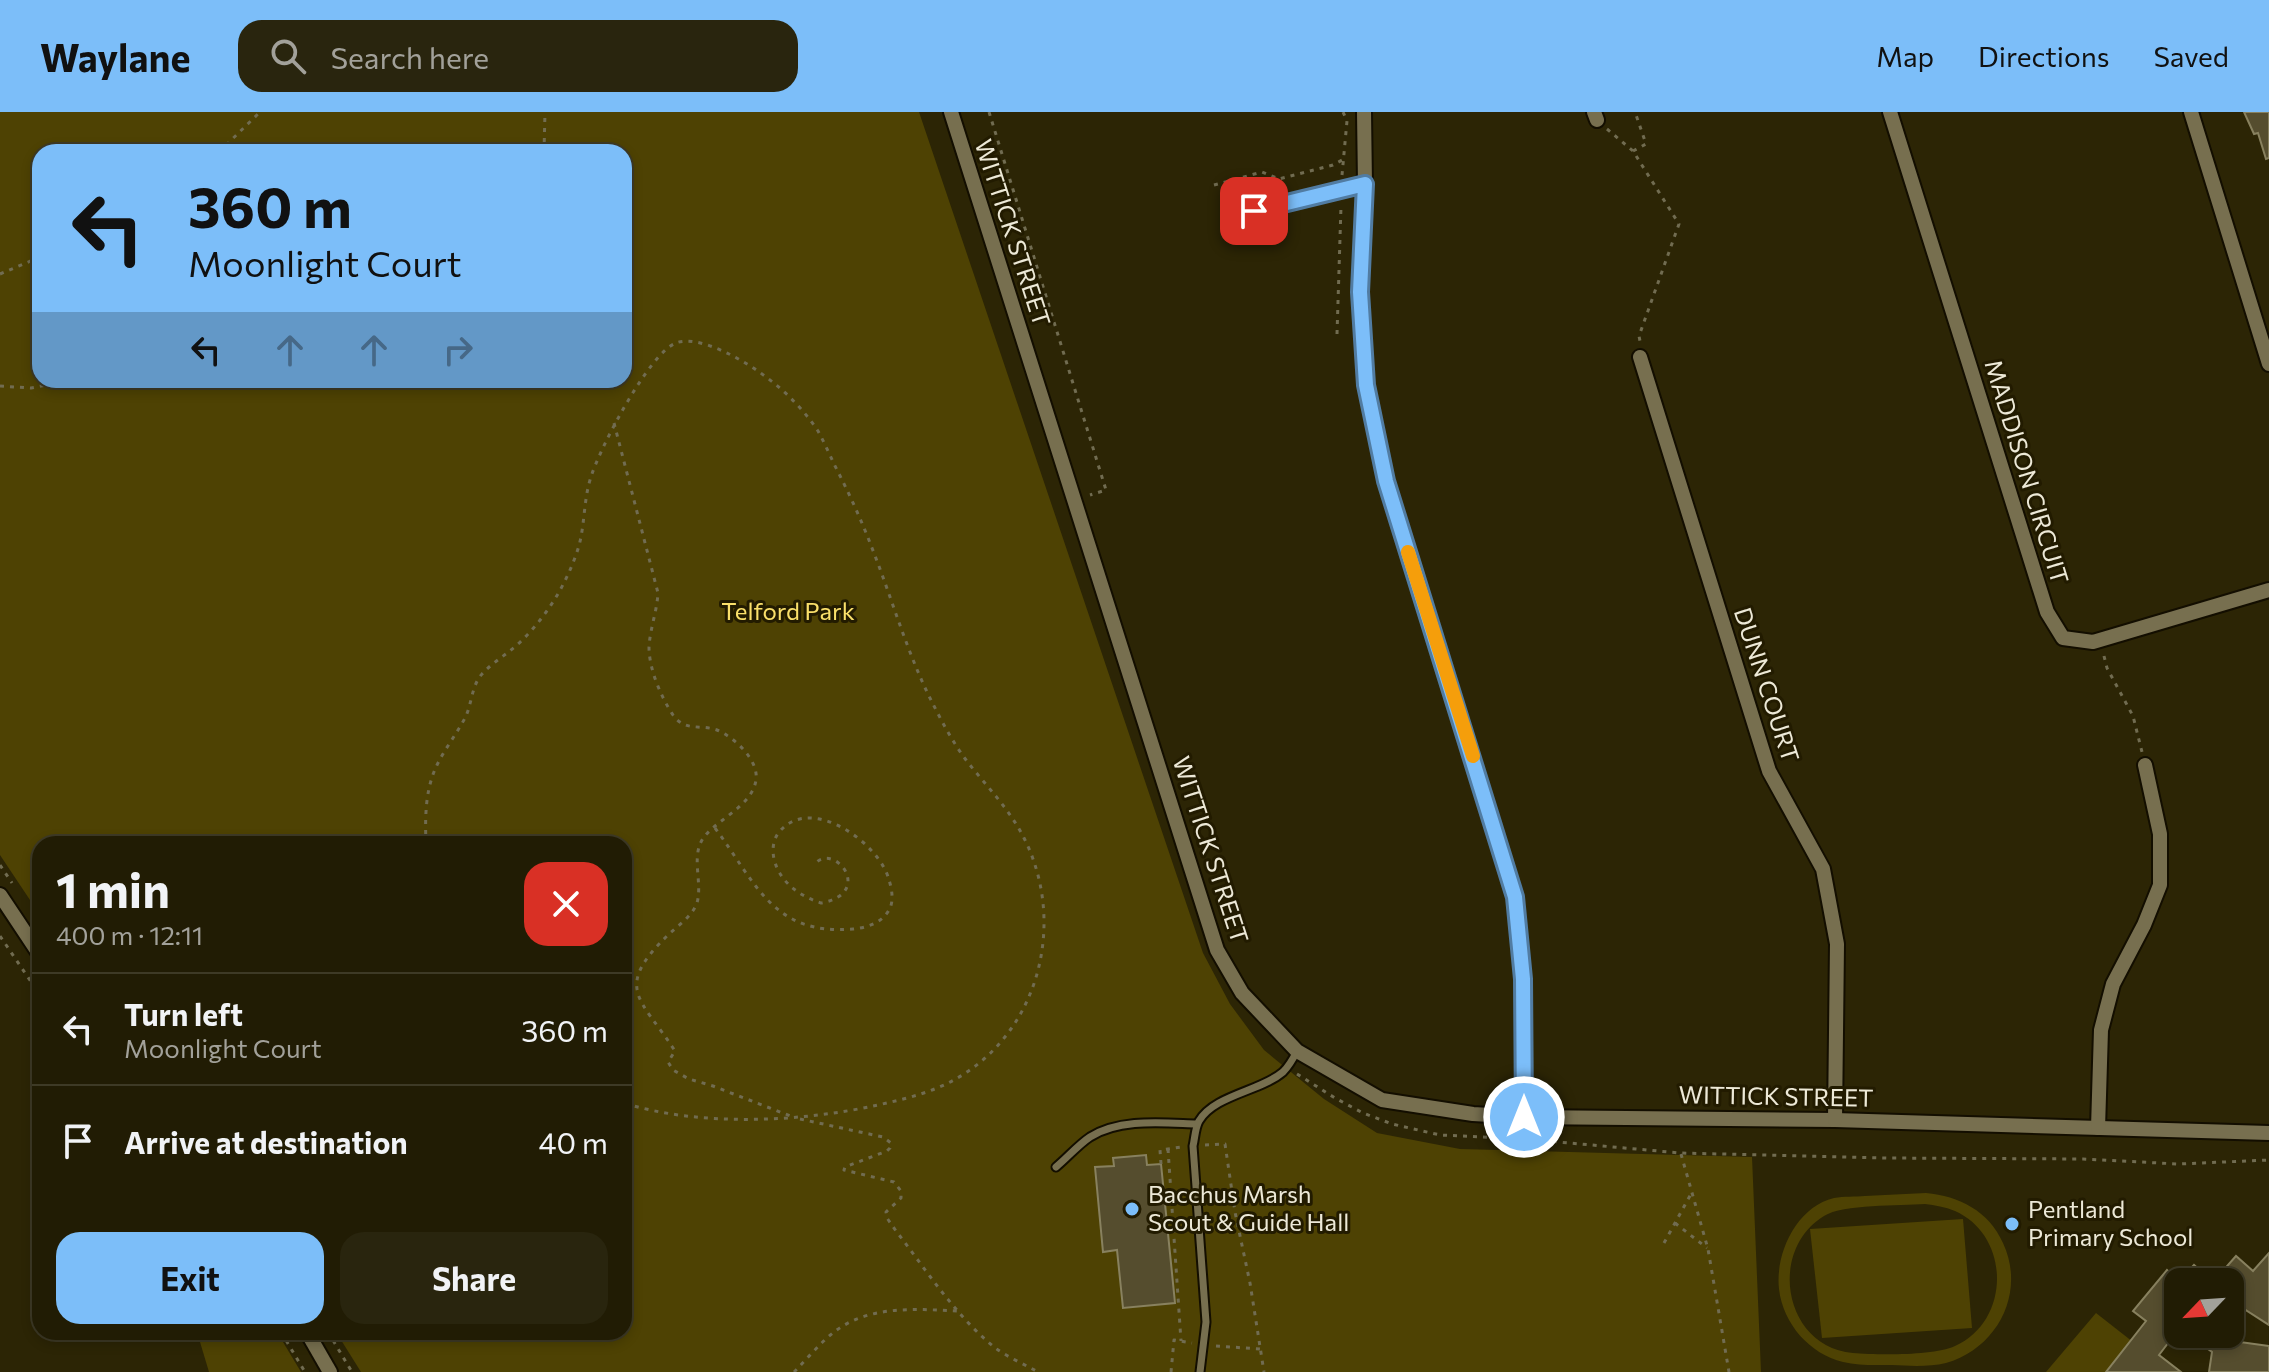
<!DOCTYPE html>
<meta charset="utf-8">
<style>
:root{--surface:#211c04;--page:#29250e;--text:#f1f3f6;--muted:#a2a19a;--line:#3e3a26;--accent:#7cbef9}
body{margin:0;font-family:Commissioner,sans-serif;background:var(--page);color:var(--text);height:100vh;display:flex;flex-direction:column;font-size:30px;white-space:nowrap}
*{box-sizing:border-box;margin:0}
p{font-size:26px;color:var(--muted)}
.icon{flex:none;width:44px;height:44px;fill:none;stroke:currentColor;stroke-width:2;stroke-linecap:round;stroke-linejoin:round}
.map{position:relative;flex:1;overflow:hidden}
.panel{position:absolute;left:32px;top:724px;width:600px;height:504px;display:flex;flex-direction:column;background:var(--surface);border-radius:24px;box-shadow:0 4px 12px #0003,0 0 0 2px var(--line)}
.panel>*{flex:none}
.guide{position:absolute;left:32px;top:32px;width:600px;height:244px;border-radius:24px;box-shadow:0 4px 12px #0003,0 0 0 2px var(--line);background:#7cbef9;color:#111;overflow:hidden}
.needle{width:52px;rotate:245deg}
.tools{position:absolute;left:2164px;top:1156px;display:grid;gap:16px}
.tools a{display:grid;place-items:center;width:80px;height:80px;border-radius:16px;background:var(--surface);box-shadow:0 4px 12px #0003,0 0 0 2px var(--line);font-size:40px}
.pin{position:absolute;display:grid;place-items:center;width:68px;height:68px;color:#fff;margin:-34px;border-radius:16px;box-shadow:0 4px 12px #0006}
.me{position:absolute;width:88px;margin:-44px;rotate:0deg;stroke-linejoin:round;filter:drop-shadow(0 0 6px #0008)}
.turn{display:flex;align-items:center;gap:28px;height:168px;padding:0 24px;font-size:36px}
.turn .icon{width:104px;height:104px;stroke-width:2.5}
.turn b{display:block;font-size:56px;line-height:68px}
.lanes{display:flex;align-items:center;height:76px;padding:0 24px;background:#0003;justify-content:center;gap:40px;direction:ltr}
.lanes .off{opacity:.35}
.round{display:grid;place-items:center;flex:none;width:84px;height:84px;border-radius:24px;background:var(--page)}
.head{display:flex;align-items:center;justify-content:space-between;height:136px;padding:0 24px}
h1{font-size:48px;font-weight:700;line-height:60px}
.button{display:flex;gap:16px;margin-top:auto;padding:16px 24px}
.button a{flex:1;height:92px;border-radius:24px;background:var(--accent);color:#111;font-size:32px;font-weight:700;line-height:92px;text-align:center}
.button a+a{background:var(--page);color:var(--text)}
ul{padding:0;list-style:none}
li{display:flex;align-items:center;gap:24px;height:112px;padding:0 24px;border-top:2px solid var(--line)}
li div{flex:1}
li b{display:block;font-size:30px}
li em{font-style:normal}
header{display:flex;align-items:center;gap:48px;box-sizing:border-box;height:112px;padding:0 40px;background:var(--accent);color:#111}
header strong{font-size:38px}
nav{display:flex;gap:44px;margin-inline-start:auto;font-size:28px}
.search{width:560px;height:72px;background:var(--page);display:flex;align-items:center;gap:20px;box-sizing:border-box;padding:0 28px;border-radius:24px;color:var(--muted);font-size:30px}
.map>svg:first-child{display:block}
.green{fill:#4e4203;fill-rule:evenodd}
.building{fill:#554d2e;stroke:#88815f;stroke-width:2}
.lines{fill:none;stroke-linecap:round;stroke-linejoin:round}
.lane-casing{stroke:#130e00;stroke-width:11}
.street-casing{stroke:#130e00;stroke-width:18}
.path{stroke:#716c51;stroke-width:3;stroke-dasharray:4 6;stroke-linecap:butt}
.lane{stroke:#776f4f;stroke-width:7}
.street{stroke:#776f4f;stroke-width:14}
.route-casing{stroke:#517ca2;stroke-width:20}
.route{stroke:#7cbef9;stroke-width:14}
.slow{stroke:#f59e0b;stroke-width:14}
.poi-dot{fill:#7cbef9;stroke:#221b00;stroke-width:3}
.labels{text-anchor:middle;stroke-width:6;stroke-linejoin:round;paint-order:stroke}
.street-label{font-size:24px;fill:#ede9d7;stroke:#221b00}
.park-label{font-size:24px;fill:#fae06a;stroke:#221b00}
.poi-label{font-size:24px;fill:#ede9d7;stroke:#221b00;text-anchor:start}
</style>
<header>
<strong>Waylane</strong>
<div class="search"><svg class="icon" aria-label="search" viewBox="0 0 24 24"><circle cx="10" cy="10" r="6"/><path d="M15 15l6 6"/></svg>Search here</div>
<nav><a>Map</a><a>Directions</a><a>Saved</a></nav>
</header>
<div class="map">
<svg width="2269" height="1260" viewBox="0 0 2269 1260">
<rect width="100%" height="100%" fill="#2c2505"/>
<!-- green -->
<g class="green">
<path d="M0 0H919L1203 841 1230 892 1264 938 1324 987 1377 1021 1460 1037 1752 1045 1761 1260H361L336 1220H624V732H40V803L0 743ZM40 40H624V268H40Z"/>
<path d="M1926 1081C1959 1084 1989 1099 2003 1131 2026 1180 1998 1236 1946 1251 1929 1255 1910 1254 1892 1253 1876 1253 1859 1254 1843 1250 1810 1242 1783 1212 1779 1177 1775 1142 1796 1095 1834 1086 1844 1084 1855 1085 1865 1084 1885 1083 1905 1082 1926 1081ZM1925 1092C1935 1093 1945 1095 1955 1099 2011 1124 2011 1209 1955 1234 1933 1244 1877 1243 1853 1241 1784 1235 1767 1139 1824 1104 1843 1092 1900 1094 1925 1092Z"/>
<path d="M1963 1107 1972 1216 1822 1226 1810 1117Z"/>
<path d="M2096 1201 2133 1230 2108 1260H2046Z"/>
<path d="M197 1220H277L301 1260H209Z"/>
</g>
<!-- building -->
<g class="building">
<path d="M2244 0H2269V46L2266 47 2258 21 2254 22Z"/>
<path d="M1146 1043 1147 1053 1161 1052 1175 1191 1123 1196 1117 1138 1103 1140 1095 1055 1114 1054 1113 1046Z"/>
<path d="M2269 1141V1213L2244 1197 2230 1209V1170H2178L2194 1153 2213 1170 2236 1144 2253 1159Z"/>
<path d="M2167 1158 2178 1168V1218L2159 1243 2181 1260H2106L2146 1209 2133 1199Z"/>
<path d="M2189 1223 2269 1234V1260H2209L2212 1240Z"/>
</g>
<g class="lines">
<defs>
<g id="lane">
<path d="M1056 1055C1067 1046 1078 1033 1090 1025 1120 1006 1163 1011 1197 1012"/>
<path d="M1200 1260 1206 1210 1193 1034C1195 1026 1195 1016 1199 1009 1214 983 1261 979 1283 960 1289 954 1293 947 1297 939"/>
</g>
<g id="street">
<path d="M951 0 1217 838 1242 881 1297 939 1382 988 1473 1002 1524 1005 1835 1008 2269 1021"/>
<path d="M1364 0 1365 72 1360 180 1366 273 1386 369 1515 785 1523 867 1524 1005"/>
<path d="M1594 0 1597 8"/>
<path d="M1890 0 2047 500 2063 526 2093 530 2269 478"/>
<path d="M2191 0 2269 252"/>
<path d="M1254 99 1365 72"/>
<path d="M1640 245 1769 659 1823 757 1837 832 1835 1008"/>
<path d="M0 783 40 843"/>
<path d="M2098 1016 2101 918 2113 872 2144 813 2160 773V722L2145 653"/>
<path d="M307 1220 330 1260"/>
</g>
</defs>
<!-- lane casing -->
<use href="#lane" class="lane-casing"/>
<!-- street casing -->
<use href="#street" class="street-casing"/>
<!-- path -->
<g class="path">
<path d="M989 0 1106 378 1090 383"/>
<path d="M1607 17 1633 39 1679 112 1639 224 1640 229"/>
<path d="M1633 39 1646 32 1635 0"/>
<path d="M219 40 260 0"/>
<path d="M544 40 545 0"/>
<path d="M1342 63 1347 9 1343 0"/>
<path d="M1214 73 1262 60 1279 67 1333 53 1344 47"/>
<path d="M0 162 40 145"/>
<path d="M1337 222 1341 94"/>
<path d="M0 274 31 276 73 268"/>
<path d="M614 311 658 481C657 499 650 517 649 535 649 557 661 585 673 603 685 620 700 612 717 618 734 625 759 648 756 668 752 694 719 706 704 725 690 744 703 770 697 791 692 804 679 813 669 822 612 877 641 886 675 939L668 950 673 958 689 967 713 974 793 1005"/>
<path d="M2104 544 2107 556 2133 604 2142 640"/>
<path d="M715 716C756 771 773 824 853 817 866 816 882 811 889 798 894 790 892 777 889 768 880 732 812 682 780 719 773 727 772 737 774 747 780 771 800 784 821 791 876 781 833 728 814 753"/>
<path d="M426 732C425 705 425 676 438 651 446 635 458 620 466 604 472 590 472 573 482 562 493 550 506 543 518 532 545 507 565 475 577 440 585 417 583 392 590 368 598 339 649 241 676 231 691 225 715 235 729 242 763 259 796 286 818 319 824 330 829 341 834 352 848 379 861 407 872 436 891 484 905 534 928 582 940 606 953 632 970 653 989 677 1010 698 1024 726 1065 807 1042 912 964 962 938 979 909 986 878 993 801 1010 700 1015 624 991"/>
<path d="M0 753 12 771"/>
<path d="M0 824 40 883"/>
<path d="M1297 962 1335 986 1363 1001 1392 1012 1440 1023 1525 1027 1680 1041 1887 1046 2083 1047 2178 1052 2269 1048"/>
<path d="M800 1007 883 1025 891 1031 890 1036 887 1039 845 1055 844 1058 894 1070 901 1079V1086L886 1100 887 1106 896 1119C927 1159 955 1203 994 1235 1007 1245 1024 1252 1038 1260"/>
<path d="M1205 1033 1225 1032 1235 1100 1250 1171 1264 1260"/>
<path d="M1168 1037 1181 1229"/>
<path d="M1681 1042 1708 1137 1729 1260"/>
<path d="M1161 1052 1160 1038 1182 1035"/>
<path d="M1675 1111 1707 1136"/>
<path d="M1664 1131 1692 1080"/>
<path d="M281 1220 305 1260"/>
<path d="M328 1220 352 1260"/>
<path d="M1216 1234 1260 1237"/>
<path d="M794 1260C807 1247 820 1231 834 1220 869 1193 915 1197 957 1199"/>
<path d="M1171 1260 1174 1228 1192 1231"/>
</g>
<!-- lane -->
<use href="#lane" class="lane"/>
<!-- street -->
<use href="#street" class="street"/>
</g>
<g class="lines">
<defs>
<path id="route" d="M1254 99 1365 72 1360 180 1366 273 1386 369 1515 785 1523 867 1524 1005"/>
</defs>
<!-- route casing -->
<use href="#route" class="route-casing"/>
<!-- route -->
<use href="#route" class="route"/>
<!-- slow -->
<path class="slow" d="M1408 440 1473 644"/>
</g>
<!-- markers -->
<g class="poi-dot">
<circle cx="1132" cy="1097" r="8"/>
<circle cx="2012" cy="1112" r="8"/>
</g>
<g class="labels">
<!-- street labels -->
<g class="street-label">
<text transform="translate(1012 121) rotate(72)" y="8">WITTICK STREET</text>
<text transform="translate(2026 360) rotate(73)" y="8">MADDISON CIRCUIT</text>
<text transform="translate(1766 573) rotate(72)" y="8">DUNN COURT</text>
<text transform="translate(1210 738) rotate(72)" y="8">WITTICK STREET</text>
<text transform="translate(1776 985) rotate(1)" y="8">WITTICK STREET</text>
</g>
<!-- park labels -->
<g class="park-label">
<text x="788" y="508">Telford Park</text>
</g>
<!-- poi labels -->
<g class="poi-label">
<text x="1148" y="1091">Bacchus Marsh<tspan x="1148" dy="28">Scout &amp; Guide Hall</tspan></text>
<text x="2028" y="1106">Pentland<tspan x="2028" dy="28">Primary School</tspan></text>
</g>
</g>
</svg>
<div class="tools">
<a><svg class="needle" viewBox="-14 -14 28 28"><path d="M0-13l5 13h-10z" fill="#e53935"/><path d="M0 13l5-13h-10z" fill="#a2a19a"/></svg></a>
</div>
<div class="pin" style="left:1254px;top:99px;background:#d93025"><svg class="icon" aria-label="arrive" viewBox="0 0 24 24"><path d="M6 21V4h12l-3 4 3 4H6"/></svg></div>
<svg class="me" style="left:1524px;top:1005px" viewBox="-20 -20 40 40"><circle r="17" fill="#7cbef9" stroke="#fff" stroke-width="3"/><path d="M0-11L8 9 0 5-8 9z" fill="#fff"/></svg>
<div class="guide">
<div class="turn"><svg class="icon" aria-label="left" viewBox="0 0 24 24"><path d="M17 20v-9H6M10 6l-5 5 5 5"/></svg><div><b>360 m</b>Moonlight Court</div></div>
<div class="lanes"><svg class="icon" aria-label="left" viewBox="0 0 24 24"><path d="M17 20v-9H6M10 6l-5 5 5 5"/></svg><svg class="icon off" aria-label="ahead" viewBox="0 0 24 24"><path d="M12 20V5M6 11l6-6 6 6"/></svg><svg class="icon off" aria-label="ahead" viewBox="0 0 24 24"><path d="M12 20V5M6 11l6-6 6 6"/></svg><svg class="icon off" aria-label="right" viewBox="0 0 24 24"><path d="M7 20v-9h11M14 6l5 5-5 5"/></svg></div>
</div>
<section class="panel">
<div class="head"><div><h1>1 min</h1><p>400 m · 12:11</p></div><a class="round" style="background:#d93025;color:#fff"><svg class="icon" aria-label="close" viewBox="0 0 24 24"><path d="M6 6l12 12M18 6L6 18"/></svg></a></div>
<ul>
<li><svg class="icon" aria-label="left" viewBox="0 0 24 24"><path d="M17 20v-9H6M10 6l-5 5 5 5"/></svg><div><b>Turn left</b><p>Moonlight Court</p></div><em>360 m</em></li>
<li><svg class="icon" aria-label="arrive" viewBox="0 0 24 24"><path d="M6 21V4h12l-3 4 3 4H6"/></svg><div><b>Arrive at destination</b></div><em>40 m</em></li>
</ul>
<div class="button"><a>Exit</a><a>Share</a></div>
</section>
</div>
